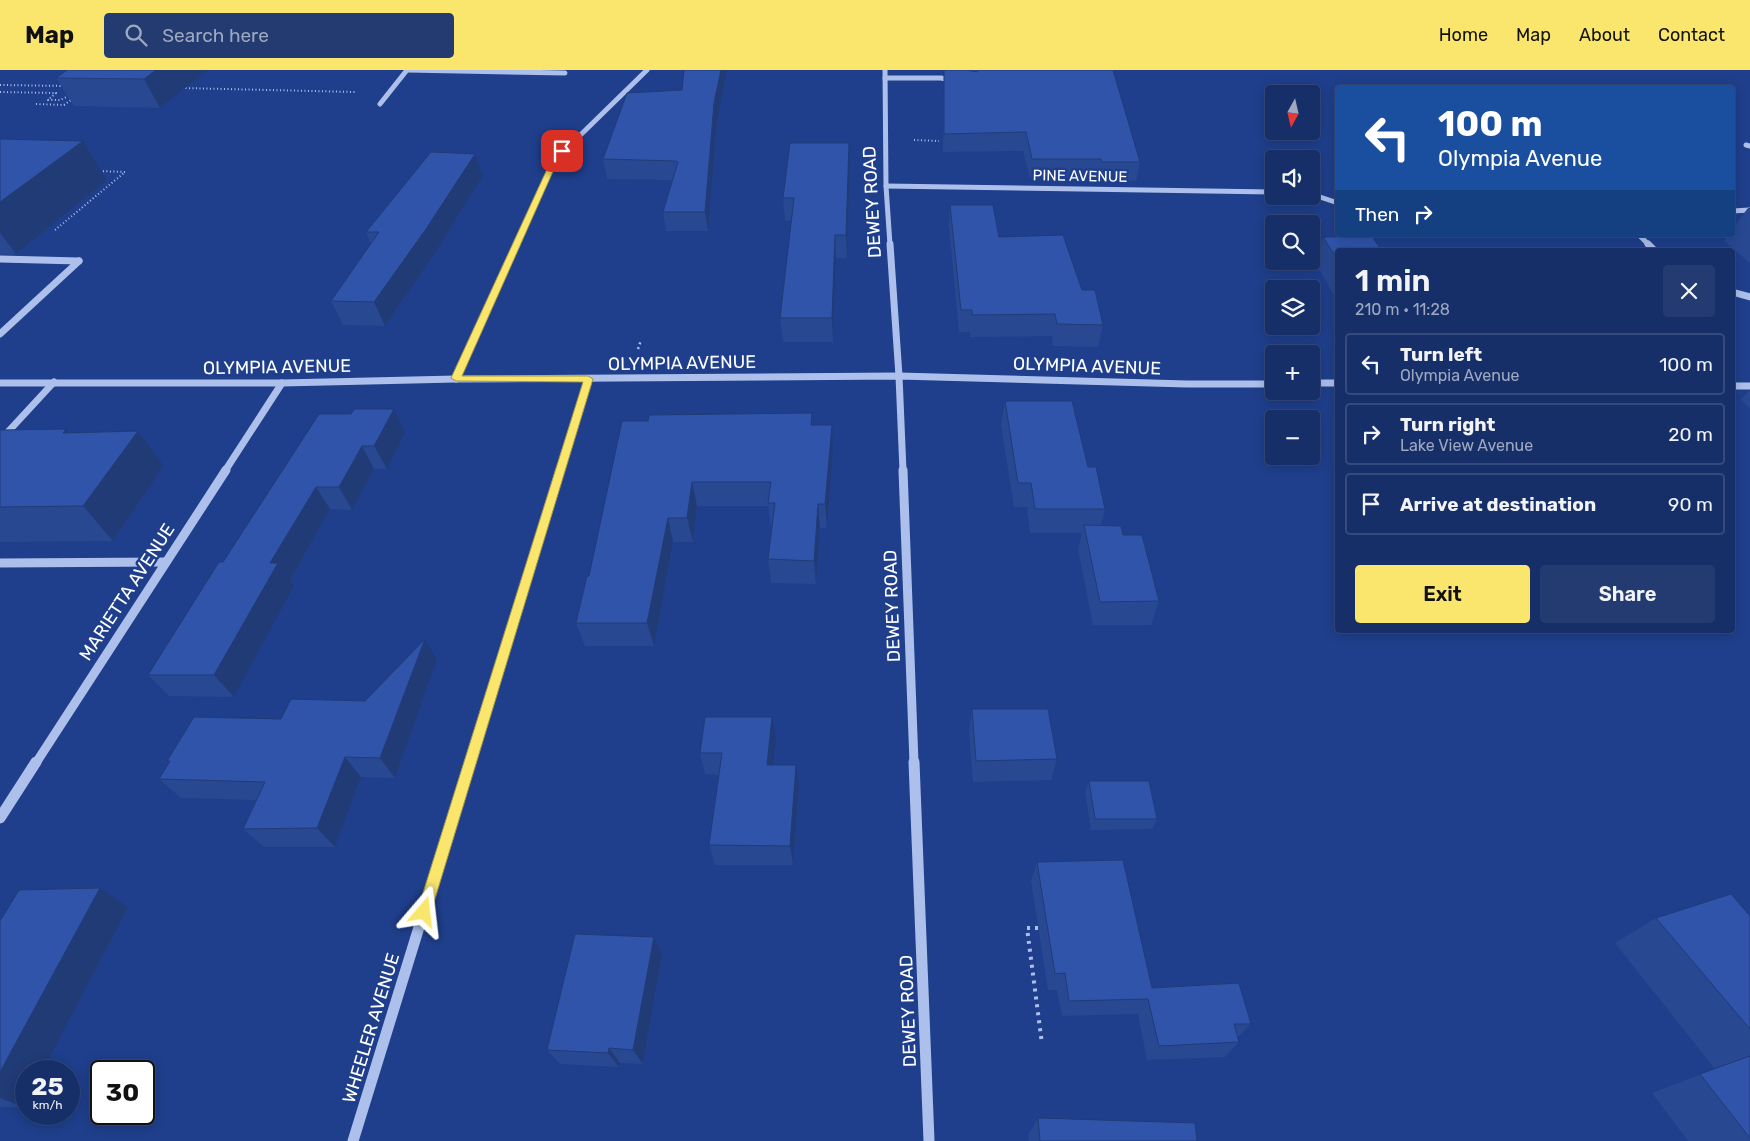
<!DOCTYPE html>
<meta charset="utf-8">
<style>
:root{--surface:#172f69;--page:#243b71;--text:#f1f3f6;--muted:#9ea9c0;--line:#364a7d;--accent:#fae66d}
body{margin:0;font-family:Rubik,sans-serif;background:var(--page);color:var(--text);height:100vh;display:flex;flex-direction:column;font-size:19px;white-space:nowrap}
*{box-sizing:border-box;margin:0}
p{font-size:16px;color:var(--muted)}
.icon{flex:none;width:28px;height:28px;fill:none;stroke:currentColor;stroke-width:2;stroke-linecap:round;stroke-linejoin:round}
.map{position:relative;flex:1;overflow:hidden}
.sheet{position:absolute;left:1335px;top:178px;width:400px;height:385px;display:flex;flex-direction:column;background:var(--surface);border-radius:5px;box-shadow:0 2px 12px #0003,0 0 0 1px var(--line)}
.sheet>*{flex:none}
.top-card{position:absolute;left:1335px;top:15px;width:400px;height:152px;border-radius:5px;box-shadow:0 2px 12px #0003,0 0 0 1px var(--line);background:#1a4fa0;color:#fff;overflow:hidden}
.needle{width:32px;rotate:188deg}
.buttons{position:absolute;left:1265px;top:15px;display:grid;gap:10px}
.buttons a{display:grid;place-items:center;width:55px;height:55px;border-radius:5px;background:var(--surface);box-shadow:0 2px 12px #0003,0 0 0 1px var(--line);font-size:25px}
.speed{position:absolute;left:15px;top:990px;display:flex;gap:10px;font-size:25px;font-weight:700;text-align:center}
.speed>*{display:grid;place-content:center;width:65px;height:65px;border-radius:50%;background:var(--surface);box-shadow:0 2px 12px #0003,0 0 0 1px var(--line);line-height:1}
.speed small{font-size:12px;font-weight:400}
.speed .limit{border:2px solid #111;border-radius:8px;background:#fff;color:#111}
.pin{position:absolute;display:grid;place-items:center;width:42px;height:42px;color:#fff;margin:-21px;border-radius:10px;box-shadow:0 2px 8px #0006}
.me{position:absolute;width:55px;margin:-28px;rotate:17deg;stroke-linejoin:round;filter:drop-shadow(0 0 4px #0008)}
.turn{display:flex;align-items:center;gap:18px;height:105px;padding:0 20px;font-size:22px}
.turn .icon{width:65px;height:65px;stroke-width:2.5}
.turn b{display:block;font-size:35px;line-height:42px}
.then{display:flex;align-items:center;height:48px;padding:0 20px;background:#0003;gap:10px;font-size:19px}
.round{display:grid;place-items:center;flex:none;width:52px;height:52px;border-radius:5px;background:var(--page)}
.headline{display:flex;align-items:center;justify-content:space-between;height:85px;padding:0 20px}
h1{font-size:30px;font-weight:600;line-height:38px}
.button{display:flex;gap:10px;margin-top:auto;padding:10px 20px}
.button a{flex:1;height:58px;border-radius:5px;background:var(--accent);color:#111;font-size:20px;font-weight:600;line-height:58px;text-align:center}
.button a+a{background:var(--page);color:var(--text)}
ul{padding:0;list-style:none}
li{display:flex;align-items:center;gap:15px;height:62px;margin:0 10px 8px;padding:0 10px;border:2px solid var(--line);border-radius:5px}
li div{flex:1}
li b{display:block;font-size:19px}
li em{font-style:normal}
header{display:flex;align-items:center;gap:30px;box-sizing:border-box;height:70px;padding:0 25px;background:var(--accent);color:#111}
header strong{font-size:24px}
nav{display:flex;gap:28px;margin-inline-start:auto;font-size:18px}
.search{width:350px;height:45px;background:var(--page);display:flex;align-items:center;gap:12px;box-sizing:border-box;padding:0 18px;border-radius:5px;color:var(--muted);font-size:19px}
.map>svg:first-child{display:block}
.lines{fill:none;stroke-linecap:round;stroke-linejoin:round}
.path-far2{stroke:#adc0ec;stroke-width:2;stroke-dasharray:1 2.5;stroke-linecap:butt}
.path-far1{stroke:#adc0ec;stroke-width:2.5;stroke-dasharray:2 3;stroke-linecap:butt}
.path{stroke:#adc0ec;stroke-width:4;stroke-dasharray:3 5;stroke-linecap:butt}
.minor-far3{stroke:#adc0ec;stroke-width:5}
.minor-far2{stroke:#adc0ec;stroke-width:7}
.minor-far1{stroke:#adc0ec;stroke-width:9}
.minor{stroke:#adc0ec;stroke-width:11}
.wall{fill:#284892}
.shaded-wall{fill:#213b77}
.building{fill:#2f54aa;stroke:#213b77}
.route{fill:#fae66d;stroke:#a29647}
.labels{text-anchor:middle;stroke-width:5;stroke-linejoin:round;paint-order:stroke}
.far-street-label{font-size:15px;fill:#fff;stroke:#1f3f8c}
.street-label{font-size:18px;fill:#fff;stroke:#1f3f8c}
</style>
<header>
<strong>Map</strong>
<div class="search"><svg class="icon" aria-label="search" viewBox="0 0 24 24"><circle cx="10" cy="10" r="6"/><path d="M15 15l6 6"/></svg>Search here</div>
<nav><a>Home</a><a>Map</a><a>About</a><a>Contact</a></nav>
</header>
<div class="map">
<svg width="1750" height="1071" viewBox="0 0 1750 1071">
<rect width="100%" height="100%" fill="#1f3f8c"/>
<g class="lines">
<!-- path-far2 -->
<g class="path-far2">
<path d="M0 15 66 16"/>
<path d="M182 18 355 22"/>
<path d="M0 22 56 23 48 30H60L71 25"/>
<path d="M36 34 64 35 74 28"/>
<path d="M914 70 939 71"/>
<path d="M55 160 125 102 98 101"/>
<path d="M1678 167 1719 166"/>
</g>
<!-- path-far1 -->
<path class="path-far1" d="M638 279 641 270"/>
<!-- path -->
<path class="path" d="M1038 858H1027L1042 974"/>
<!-- minor-far3 -->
<g class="minor-far3">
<path d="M407 0 565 3"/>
<path d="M885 0 886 116 890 175"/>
<path d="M885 8H941L954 11"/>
<path d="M380 34 407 0"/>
<path d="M1746 75 1750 76"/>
<path d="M886 116 1274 122"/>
<path d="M1311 124 1338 133"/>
<path d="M1732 141 1750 140"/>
<path d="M1639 165 1649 175"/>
<path d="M517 175 552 97 562 83 647 0"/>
</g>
<!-- minor-far2 -->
<g class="minor-far2">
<path d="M890 174 899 306 903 401"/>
<path d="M1648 174 1654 180"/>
<path d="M0 189 79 191"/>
<path d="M1732 222 1750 227"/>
<path d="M0 264 79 191"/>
<path d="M456 309 517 174"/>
<path d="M0 313H282L456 309 899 306 1187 314H1274"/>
<path d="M1311 313H1338"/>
<path d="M1732 316H1750"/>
<path d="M6 364 54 312"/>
<path d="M225 401 282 313"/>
<path d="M560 401 588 309"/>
</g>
<!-- minor-far1 -->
<g class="minor-far1">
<path d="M903 400 914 693"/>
<path d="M0 493 166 492"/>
<path d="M36 693 226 400"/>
<path d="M470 693 560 400"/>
</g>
<!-- minor -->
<g class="minor">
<path d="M914 692 929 1071"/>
<path d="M0 748 36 692"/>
<path d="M353 1071 470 692"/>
</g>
</g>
<!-- wall -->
<g class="wall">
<path d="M208 0 160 38 74 36 56 8Z"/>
<path d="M944 0H1113L1140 92 1136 111 1098 110V108H1030L1023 81 943 82Z"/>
<path d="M717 51 708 161H666L663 142 673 110 607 109 603 89Z"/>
<path d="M0 69 83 71 107 110 16 184 0 185Z"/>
<path d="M849 73 850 95 847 188H836L833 272H783L780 248 792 151H785L783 128Z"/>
<path d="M483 106 435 183 385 256 343 255 331 231 371 174 366 162Z"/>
<path d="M950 135 999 167 1082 220 1103 255 1098 277 1053 276 1052 266 970 267V262H959L949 156Z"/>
<path d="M1748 138H1750V193L1724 171 1728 165H1732V159Z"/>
<path d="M1323 167 1338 180V232L1314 190Z"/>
<path d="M1750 320V339L1741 330Z"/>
<path d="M1005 331 1088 397 1105 439 1101 455 1123 465 1159 531 1151 555H1093L1078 479 1082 463H1030L1027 437H1014L1001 355Z"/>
<path d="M319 344 405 362 387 399H374L352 440 330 439 290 510 294 516 234 627 169 626 148 605 223 492Z"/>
<path d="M622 351 813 355 833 380 827 458H820L816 514 771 513 768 489 772 457H771L768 436H697L693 472H673L654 576H585L576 553 589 506Z"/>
<path d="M0 360 70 363 138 361 164 396 113 471 0 472Z"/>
<path d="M437 590 395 708 361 707 335 777H264L243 759 256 730 181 728 159 709 169 692 167 691 281 649 365 631Z"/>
<path d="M972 639 1057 689 1051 710 973 712 969 662Z"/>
<path d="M776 669 773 695 799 716 793 795H715L709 775 719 705 705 704 700 683Z"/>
<path d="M1089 711 1157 749 1152 759 1091 760 1085 722Z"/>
<path d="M1037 792 1152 918 1251 954 1238 967 1239 972 1225 987 1147 990 1138 944 1062 946 1057 920H1048L1031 811Z"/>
<path d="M128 837 43 1001H26V1034L25 1037H0V851Z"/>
<path d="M1750 846V1071H1688L1652 1023 1715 999 1615 873 1656 848Z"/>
<path d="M662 884 643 994 620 993 619 997 560 994 547 980Z"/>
<path d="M1038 1048 1197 1071H1029L1028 1065Z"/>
</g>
<!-- shaded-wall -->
<g class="shaded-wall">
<path d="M156 0H208L160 38 144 9Z"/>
<path d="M721 0H727L717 51 708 161 705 142 714 33Z"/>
<path d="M83 71 107 110 16 184 0 163V132Z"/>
<path d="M849 73 850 95 847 188 846 165Z"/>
<path d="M475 84 483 106 435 183 385 256 374 232Z"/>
<path d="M835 165 836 188 833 272 832 248Z"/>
<path d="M394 339 405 362 387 399 374 376Z"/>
<path d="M832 355 833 380 827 458 825 434Z"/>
<path d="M66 359 95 393 63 363Z"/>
<path d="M138 361 164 396 113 471 83 436Z"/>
<path d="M362 376 374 399 352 440 339 417Z"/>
<path d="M692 412 697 436 693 472 687 448Z"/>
<path d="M316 417 330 439 290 510 294 516 234 627 214 605 270 493Z"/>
<path d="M818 434 820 458 816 514 814 491Z"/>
<path d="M668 448 673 472 654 576 647 553Z"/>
<path d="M425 569 437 590 395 708 380 688Z"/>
<path d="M772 647 776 669 771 716 767 695Z"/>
<path d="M345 687 361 707 335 777 317 758Z"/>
<path d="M796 695 799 716 793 795 790 776Z"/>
<path d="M100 818 128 837 43 1001H26V1034L25 1037 0 1028V1002Z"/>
<path d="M654 867 662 884 643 994 633 980Z"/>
<path d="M609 978 620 993 619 997 608 983Z"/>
</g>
<!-- building -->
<g class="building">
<path d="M67 0H156L144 9 56 8Z"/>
<path d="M684 0H721L714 33 705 142H663L678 92 676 91 603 89 627 23 682 20Z"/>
<path d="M944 0H967L977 2 979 0H1113L1140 92H1102L1101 89H1032L1026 62 944 64Z"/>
<path d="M0 69 83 71 0 132Z"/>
<path d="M790 73H849L846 165H835L832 248H780L794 128H783Z"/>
<path d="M431 82 475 84 426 159 374 232 331 231 379 162H366Z"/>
<path d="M950 135H993L999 167 1063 165 1082 220H1095L1103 255 1057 254 1055 244 972 245V240H961Z"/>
<path d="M1372 166 1381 180H1338V191L1323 167Z"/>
<path d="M1005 331H1072L1088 397H1096L1105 439H1035L1031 413H1018Z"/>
<path d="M354 339H394L374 376H362L339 417H316L270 493H278L214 605H148L219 492H223L319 344H351Z"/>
<path d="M812 343 811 355H832L825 434H818L814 491 768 489 775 433H768L771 412H692L687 448H668L647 553H576L587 506H589L622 351H648L649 345Z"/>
<path d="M66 359 63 363 138 361 83 436 0 437V360Z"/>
<path d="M1084 455 1121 456 1123 465H1142L1159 531 1100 532Z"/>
<path d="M425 569 380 688 345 687 317 758 243 759 265 712 159 709 170 691H167L194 647 281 649 291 629 365 631Z"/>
<path d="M972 639H1048L1057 689 976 691Z"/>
<path d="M705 647H772L767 695H796L790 776 709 775 722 683H700Z"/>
<path d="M1089 711H1149L1157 749H1095Z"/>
<path d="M1123 790 1152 918 1239 913 1251 954H1234L1239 972 1159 976 1148 929 1069 931 1065 903 1055 904 1037 792Z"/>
<path d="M100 818 0 1002V851L19 820Z"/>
<path d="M1731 824 1750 846V959L1656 848Z"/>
<path d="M575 864 654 867 633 980 609 978 608 983 547 980Z"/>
<path d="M1750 986V1068L1700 1004Z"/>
<path d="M1038 1048 1195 1053 1197 1071H1040Z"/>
</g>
<!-- route -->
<path class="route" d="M562 79 566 81 555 97 462 306H588L593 309 431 842 429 847 424 849 419 847 417 842 583 312 456 311 451 308 548 97 560 80Z"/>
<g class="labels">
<!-- far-street labels -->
<g class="far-street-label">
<text transform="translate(1080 106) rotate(1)" y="5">PINE AVENUE</text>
</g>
<!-- street labels -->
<g class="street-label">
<text transform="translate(872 132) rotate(-93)" y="6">DEWEY ROAD</text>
<text transform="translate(682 293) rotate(-1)" y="6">OLYMPIA AVENUE</text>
<text transform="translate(1087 296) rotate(2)" y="6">OLYMPIA AVENUE</text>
<text transform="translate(277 297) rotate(-1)" y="6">OLYMPIA AVENUE</text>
<text transform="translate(127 522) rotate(-57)" y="6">MARIETTA AVENUE</text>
<text transform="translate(892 536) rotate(-92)" y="6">DEWEY ROAD</text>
<text transform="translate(908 941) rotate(-92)" y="6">DEWEY ROAD</text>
<text transform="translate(371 958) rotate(-73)" y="6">WHEELER AVENUE</text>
</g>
</g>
</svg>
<div class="buttons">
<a><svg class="needle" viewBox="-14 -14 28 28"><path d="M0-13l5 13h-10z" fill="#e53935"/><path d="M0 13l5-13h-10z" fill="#9ea9c0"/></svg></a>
<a><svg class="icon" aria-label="sound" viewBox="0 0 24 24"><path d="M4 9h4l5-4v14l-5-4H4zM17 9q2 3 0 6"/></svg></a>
<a><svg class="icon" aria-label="search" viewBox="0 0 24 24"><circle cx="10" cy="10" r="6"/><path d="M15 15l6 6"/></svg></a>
<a><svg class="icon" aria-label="layers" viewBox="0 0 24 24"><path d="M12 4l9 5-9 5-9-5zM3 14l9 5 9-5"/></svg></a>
<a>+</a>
<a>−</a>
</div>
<div class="speed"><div>25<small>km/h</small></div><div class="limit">30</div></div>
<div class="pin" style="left:562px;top:81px;background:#d93025"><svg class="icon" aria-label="arrive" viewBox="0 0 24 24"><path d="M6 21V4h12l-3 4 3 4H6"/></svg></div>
<svg class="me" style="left:424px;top:842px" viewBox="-20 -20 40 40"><path d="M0-17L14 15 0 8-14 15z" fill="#fae66d" stroke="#fff" stroke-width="4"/></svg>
<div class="top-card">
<div class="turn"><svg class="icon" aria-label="left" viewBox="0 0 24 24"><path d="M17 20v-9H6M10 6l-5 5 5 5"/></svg><div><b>100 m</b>Olympia Avenue</div></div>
<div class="then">Then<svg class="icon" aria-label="right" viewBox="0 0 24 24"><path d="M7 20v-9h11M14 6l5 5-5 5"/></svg></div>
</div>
<section class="sheet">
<div class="headline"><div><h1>1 min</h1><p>210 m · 11:28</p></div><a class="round"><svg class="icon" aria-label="close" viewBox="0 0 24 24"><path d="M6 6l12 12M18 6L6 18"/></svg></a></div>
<ul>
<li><svg class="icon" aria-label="left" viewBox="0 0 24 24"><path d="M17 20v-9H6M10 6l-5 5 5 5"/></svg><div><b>Turn left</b><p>Olympia Avenue</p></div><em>100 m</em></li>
<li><svg class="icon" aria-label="right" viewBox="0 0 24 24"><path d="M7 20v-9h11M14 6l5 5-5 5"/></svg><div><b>Turn right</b><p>Lake View Avenue</p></div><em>20 m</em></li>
<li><svg class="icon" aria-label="arrive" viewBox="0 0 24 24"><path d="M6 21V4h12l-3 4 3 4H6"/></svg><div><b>Arrive at destination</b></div><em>90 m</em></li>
</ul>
<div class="button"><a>Exit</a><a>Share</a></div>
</section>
</div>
